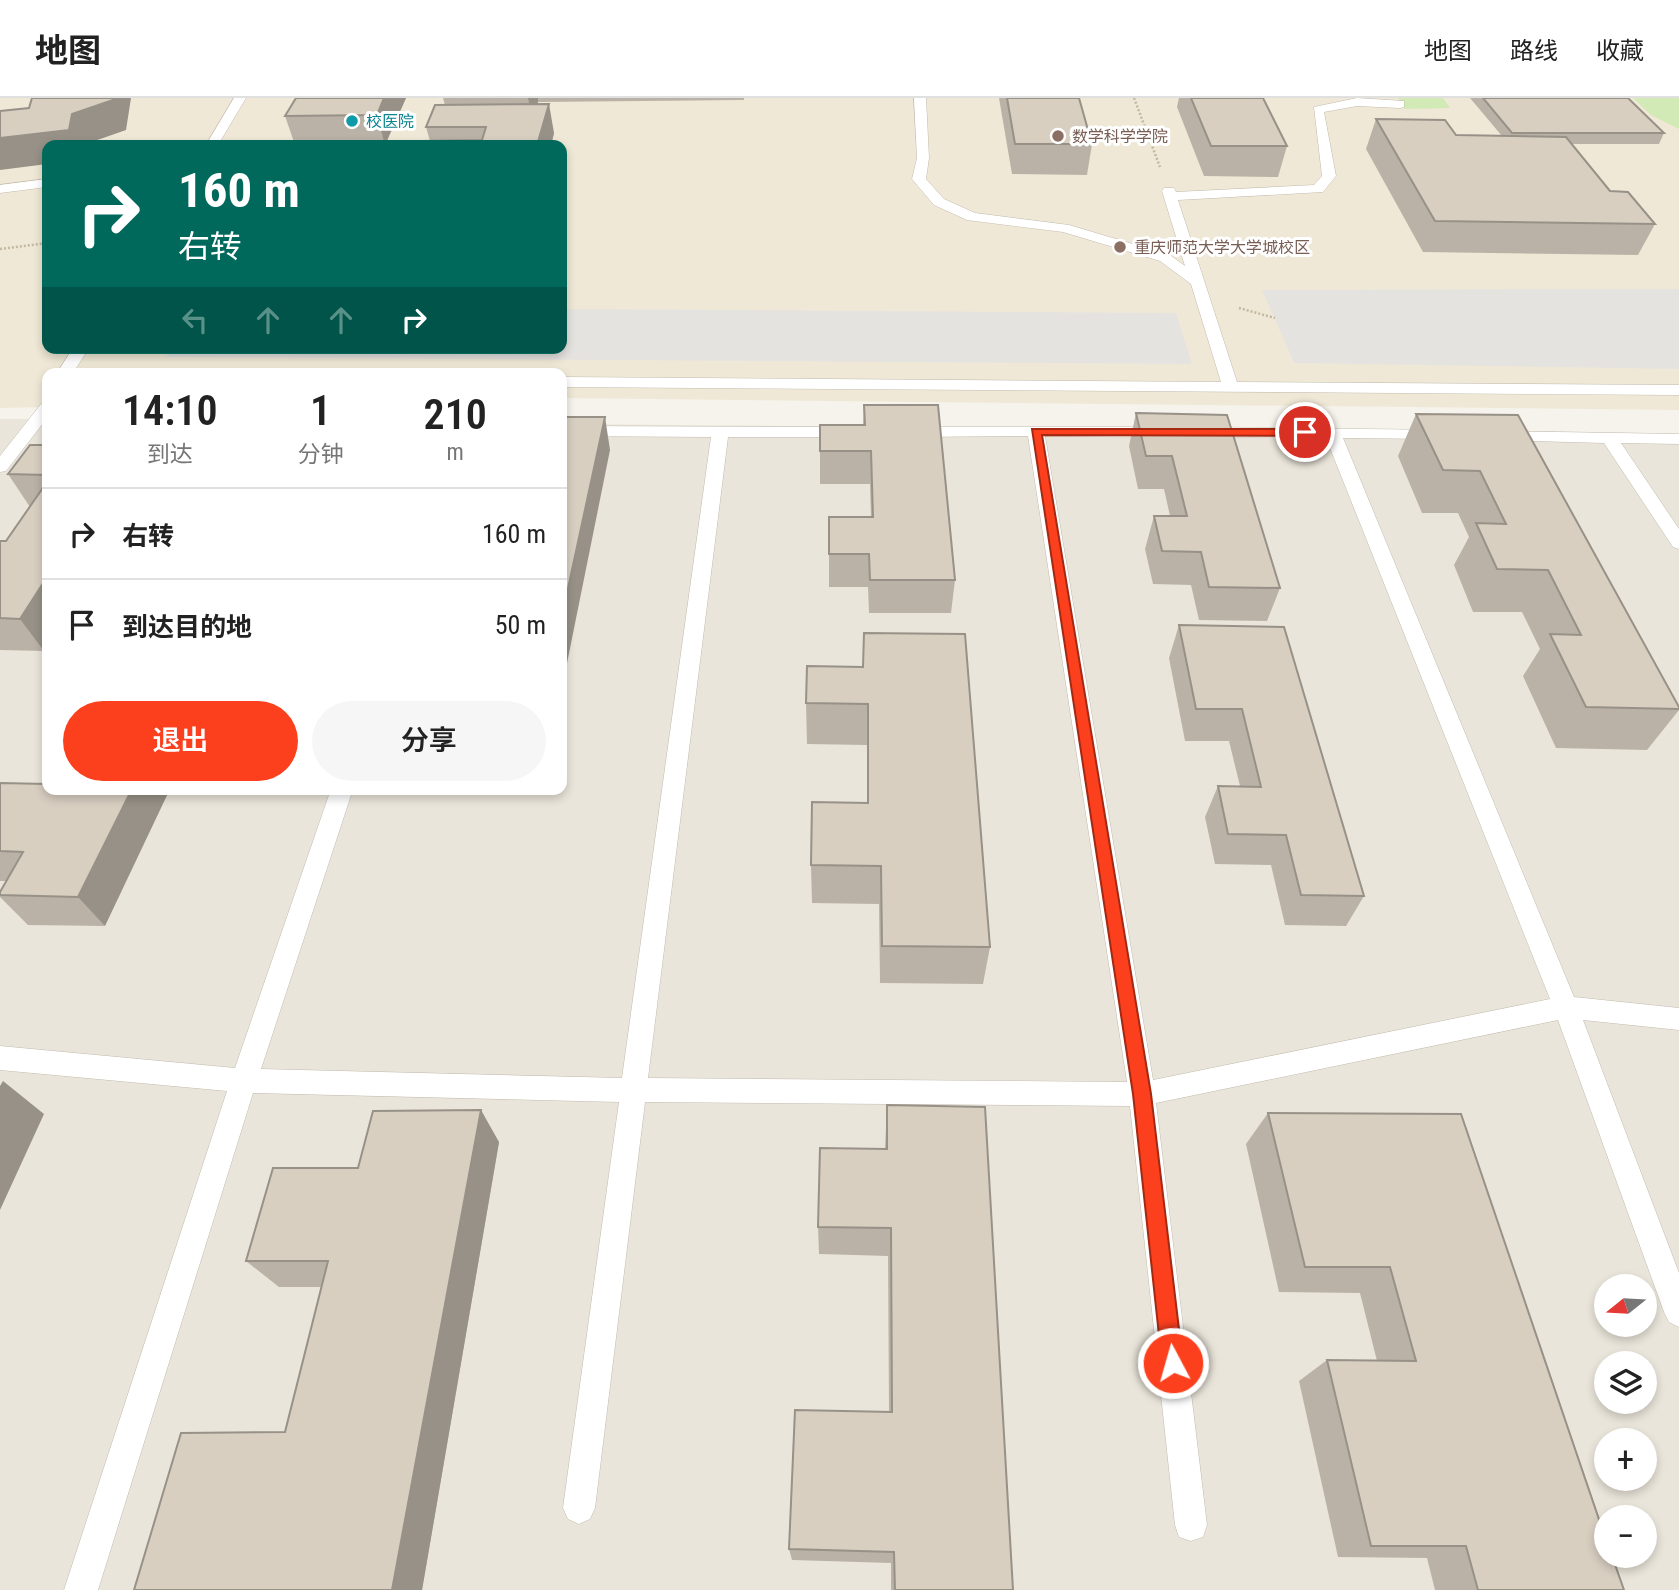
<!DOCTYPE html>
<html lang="zh">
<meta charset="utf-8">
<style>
:root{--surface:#fff;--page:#f6f6f6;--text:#222;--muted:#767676;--line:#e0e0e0;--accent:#fc3f1d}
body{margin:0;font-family:"Roboto Condensed","Noto Sans SC",sans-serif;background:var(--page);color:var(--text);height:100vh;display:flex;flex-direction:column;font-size:26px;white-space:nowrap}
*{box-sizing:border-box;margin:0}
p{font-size:23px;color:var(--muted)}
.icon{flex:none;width:38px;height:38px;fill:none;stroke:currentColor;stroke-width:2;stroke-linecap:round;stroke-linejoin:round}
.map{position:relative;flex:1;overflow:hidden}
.details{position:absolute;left:42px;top:270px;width:525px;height:427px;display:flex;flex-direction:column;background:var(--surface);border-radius:14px;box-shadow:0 4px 10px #0003}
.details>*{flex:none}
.top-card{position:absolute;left:42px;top:42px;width:525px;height:214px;border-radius:14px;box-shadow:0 4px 10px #0003;background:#00695c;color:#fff;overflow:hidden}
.needle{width:46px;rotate:252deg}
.tools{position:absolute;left:1594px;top:1176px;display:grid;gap:14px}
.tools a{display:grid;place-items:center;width:63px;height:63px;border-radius:50%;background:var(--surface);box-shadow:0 4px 10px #0003;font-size:35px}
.pin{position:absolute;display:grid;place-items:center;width:60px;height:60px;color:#fff;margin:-30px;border:4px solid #fff;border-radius:50%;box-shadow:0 2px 7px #0007}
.me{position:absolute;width:77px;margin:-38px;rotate:354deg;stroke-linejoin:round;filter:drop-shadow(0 0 5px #0008)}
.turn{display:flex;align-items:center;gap:24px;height:147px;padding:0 21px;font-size:32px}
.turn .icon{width:91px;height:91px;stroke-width:2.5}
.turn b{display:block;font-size:49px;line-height:60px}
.lanes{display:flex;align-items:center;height:66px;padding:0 21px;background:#0003;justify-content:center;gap:35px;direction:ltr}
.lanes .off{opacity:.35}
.eta{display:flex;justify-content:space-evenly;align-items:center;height:119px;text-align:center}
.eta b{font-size:42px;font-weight:600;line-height:49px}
.action{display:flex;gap:14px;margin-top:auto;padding:14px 21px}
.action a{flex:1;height:80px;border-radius:42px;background:var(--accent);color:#fff;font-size:28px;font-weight:600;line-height:80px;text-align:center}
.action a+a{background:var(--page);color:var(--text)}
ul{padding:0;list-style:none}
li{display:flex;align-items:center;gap:21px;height:91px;padding:0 21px;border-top:2px solid var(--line)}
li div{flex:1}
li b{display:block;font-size:26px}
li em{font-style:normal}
header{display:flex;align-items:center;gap:42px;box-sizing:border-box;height:98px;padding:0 35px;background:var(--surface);border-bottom:2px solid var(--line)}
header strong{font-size:33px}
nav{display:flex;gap:38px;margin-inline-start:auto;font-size:24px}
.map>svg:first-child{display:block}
.residential{fill:#eae5da;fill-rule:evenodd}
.education{fill:#efe8d6;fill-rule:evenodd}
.green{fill:#d2eab5}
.parking{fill:#e5e3e0}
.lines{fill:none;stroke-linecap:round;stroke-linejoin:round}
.service-casing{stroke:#c2bbae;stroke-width:1}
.path{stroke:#c4b79f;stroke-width:2.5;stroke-dasharray:2 2;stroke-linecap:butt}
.service{fill:#fff;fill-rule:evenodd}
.wall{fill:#bab2a6}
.shaded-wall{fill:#979187}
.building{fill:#d8cfc1;stroke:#979187;stroke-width:2}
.route{fill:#fc3f1d;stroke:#a42913;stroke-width:2}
.culture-dot{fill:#0f9aa8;stroke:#fff;stroke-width:2.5}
.education-dot{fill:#8d6e63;stroke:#fff;stroke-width:2.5}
.labels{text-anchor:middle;stroke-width:6;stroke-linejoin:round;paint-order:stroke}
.far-culture-label{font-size:16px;fill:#0d838f;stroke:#fff;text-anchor:start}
.far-education-label{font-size:16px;fill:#785e54;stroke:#fff;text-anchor:start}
</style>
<header>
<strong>地图</strong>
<nav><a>地图</a><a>路线</a><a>收藏</a></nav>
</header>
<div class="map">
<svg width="1679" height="1492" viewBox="0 0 1679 1492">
<rect width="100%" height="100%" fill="#f6f3ec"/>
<!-- residential -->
<path class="residential" d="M0 321H47V691H562V326L1679 336V1492H0ZM1606 1188H1645V1227H1606ZM1606 1265H1645V1304H1606ZM1606 1342H1645V1381H1606ZM1606 1419H1645V1458H1606Z"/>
<!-- education -->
<path class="education" d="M0 0H1679V312L562 300V275H47V309L0 310ZM47 47H562V250H47Z"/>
<!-- green -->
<g class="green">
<path d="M1398 0H1443L1450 10 1405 11Z"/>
<path d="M1633 0H1679V31L1651 17Z"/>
</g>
<!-- parking -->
<g class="parking">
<path d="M1679 191V271L1294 265 1262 192Z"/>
<path d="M562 211 1176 215 1192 266 166 259 172 250H562Z"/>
</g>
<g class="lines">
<defs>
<g id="service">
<path d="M234 0H246L218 47H206Z"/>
<path d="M914 0H926L929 60 926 81 944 101 975 115 1069 127 1170 157 1185 168 1162 93 1164 90H1174L1176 94 1314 87 1322 78 1314 9 1357 0 1404 3V9L1400 10 1357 8 1324 14 1336 78 1323 94 1178 102 1237 284 1679 287V297L562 289V279L1221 284 1191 186 1160 163 1063 134 967 122 934 107 912 81 917 60Z"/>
<path d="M47 81V89L0 95V87Z"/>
<path d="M73 250H89L73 275H57Z"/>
<path d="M47 304V320L6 373 0 374V358L41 306Z"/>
<path d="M562 328 849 329 857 334 849 339H728L648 980 1127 984 1028 338 912 339 904 334 912 329H1161L1169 334 1161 339 1045 338 1153 982 1550 901 1326 340 1203 339 1195 334 1203 329 1444 332 1446 336 1438 341 1343 340 1574 899 1679 910V932L1583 922 1679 1175V1229L1669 1224 1664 1214 1558 922 1156 1005 1207 1427 1203 1439 1191 1443 1179 1439 1175 1427 1130 1008 645 1004 595 1410 590 1421 579 1426 568 1421 563 1410 619 1004 253 995 98 1492H64L227 993 0 972V948L235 970 331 691H353L261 971 622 980 711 339 562 338Z"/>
<path d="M1500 333 1679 336V346L1621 345 1679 431V451L1673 449 1604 345 1494 342 1492 338 1494 334Z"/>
</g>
</defs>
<!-- service casing -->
<use href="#service" class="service-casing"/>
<!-- path -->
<g class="path">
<path d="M1134 0 1160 69"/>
<path d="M0 151 47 145"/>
<path d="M1239 210 1275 220"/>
</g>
<!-- service -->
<use href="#service" class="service"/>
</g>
<!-- wall -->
<g class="wall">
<path d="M296 0H406L385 47H295L285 18Z"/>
<path d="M443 0H744V2L538 4V6L554 35 551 47H421L430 43 426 29 445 7Z"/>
<path d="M999 0H1079L1092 46 1087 77 1012 76Z"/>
<path d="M1179 0H1263L1287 48 1278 79 1204 78 1177 9Z"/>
<path d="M1470 0H1628L1664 35 1659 46H1572L1610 93 1655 126 1638 157 1423 154 1366 51 1376 21 1456 37 1502 38Z"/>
<path d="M864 307 955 482 951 515H869L868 489H829V419H871L870 386H820V327H863Z"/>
<path d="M1136 315 1227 317 1280 490 1267 523 1199 522 1191 487 1153 486 1145 451 1154 418H1170L1164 391H1138L1129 348Z"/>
<path d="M1416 316 1518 317 1679 609V612L1647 652 1556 650 1523 578 1540 551 1522 514H1473L1454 467 1469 439 1458 415H1422L1398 358Z"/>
<path d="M47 347V549L44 553 0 552V443H6L30 409 8 376Z"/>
<path d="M1179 527 1284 529 1364 798 1346 828 1285 827 1271 767 1215 766 1205 719 1218 688H1240L1229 643H1185L1169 560Z"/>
<path d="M863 569 990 849 983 886 880 885 879 806 812 805 811 767 867 705V647L807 646 806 605Z"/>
<path d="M0 685 105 828 28 827 0 799V794L6 783H0Z"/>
<path d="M887 1007 1013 1492H891V1465L792 1462 789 1451 889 1314 888 1158 819 1156 818 1129 885 1051Z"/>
<path d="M1268 1015 1461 1016 1624 1492H1435L1427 1460 1338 1459 1299 1283 1327 1262 1377 1263 1360 1195 1279 1194 1246 1046Z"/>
<path d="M499 1044 422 1492H134L285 1334 321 1189H279L246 1163 358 1070Z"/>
</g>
<!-- shaded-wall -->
<g class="shaded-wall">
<path d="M113 0H131L126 32 86 46V47H47V66L0 72V40L72 16Z"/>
<path d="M384 0H406L385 47 377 17Z"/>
<path d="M528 0H538V4L533 24Z"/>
<path d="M549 6 554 35 551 47H537Z"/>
<path d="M605 319 610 352 562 590V518Z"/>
<path d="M47 479V549L44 553 20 521Z"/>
<path d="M132 691H170L105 828 78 799Z"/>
<path d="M3 983 44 1016 0 1112V988Z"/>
<path d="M481 1012 499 1044 422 1492H392Z"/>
</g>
<!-- building -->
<g class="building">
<path d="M32 0H113V2L72 16 69 32 0 40V13L29 10Z"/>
<path d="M296 0H384L377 17 285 18Z"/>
<path d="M1007 0H1079L1092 46H1015Z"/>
<path d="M1191 0H1263L1287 48H1211Z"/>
<path d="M1483 0H1628L1664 35H1512Z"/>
<path d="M549 6 537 47H421L422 43 482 42 486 29H426L435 7Z"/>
<path d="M1376 21 1445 22 1456 37 1566 39 1610 93 1628 94 1655 126 1435 123Z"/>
<path d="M864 307H938L955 482H870L869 456H829V419H873L871 353H820V327H865Z"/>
<path d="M1136 315 1227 317 1280 490 1209 489 1201 454 1162 453 1154 418H1187L1172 358H1146Z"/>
<path d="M1416 316 1518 317 1679 609V611L1586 609 1550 536 1581 537 1548 472 1497 471 1476 425 1506 426 1480 373 1443 372Z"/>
<path d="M562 319H605L562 518Z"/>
<path d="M30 347H47V377L8 376Z"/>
<path d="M47 384V479L20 521 0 520V443H6Z"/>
<path d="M1179 527 1284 529 1364 798 1301 797 1286 737 1228 736 1218 688 1261 689 1242 611H1196Z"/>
<path d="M864 535 965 536 990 849 882 848 881 768 811 767 812 704 868 705V606L806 605 807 568 863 569Z"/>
<path d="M0 685 47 686V691H132L78 799 0 797V794L23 754 0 753Z"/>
<path d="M887 1007 985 1009 1013 1492H895L894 1454 789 1451 795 1312 892 1314 891 1130 818 1129 820 1050 887 1051Z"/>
<path d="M481 1012 392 1492H134L181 1335 285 1334 328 1163H246L273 1070H358L373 1013Z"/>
<path d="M1268 1015 1461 1016 1606 1442V1458H1612L1624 1492H1478L1466 1448H1371L1327 1262 1416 1263 1390 1169H1305Z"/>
</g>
<!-- route -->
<path class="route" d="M1032 331H1305L1311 334 1305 338 1042 337 1151 996 1183 1265 1180 1273 1173 1276 1165 1273 1162 1265 1133 996Z"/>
<!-- markers -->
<circle class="culture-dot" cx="352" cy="23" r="7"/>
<g class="education-dot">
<circle cx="1058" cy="38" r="7"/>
<circle cx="1120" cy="149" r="7"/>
</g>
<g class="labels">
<!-- far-culture labels -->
<g class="far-culture-label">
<text x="366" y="29">校医院</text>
</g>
<!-- far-education labels -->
<g class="far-education-label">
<text x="1072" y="44">数学科学学院</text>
<text x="1134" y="155">重庆师范大学大学城校区</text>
</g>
</g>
</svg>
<div class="tools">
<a><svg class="needle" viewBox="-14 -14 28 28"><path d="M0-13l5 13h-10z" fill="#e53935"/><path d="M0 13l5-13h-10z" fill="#767676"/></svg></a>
<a><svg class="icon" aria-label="layers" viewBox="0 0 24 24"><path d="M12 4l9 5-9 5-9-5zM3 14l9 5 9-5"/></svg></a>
<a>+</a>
<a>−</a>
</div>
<div class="pin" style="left:1305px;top:334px;background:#d93025"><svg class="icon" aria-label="arrive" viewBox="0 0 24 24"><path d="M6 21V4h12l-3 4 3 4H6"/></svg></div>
<svg class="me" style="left:1173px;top:1265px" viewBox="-20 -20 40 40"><circle r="17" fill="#fc3f1d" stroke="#fff" stroke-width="3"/><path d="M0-11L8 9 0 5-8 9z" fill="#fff"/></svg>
<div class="top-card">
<div class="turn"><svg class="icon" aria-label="right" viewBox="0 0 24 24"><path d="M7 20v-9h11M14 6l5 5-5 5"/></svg><div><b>160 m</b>右转</div></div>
<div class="lanes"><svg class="icon off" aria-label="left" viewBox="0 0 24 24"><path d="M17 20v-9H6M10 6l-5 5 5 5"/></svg><svg class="icon off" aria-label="ahead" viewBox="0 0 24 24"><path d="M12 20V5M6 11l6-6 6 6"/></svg><svg class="icon off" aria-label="ahead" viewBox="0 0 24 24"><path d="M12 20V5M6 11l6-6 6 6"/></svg><svg class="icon" aria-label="right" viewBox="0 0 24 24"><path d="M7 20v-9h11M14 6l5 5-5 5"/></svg></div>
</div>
<section class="details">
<div class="eta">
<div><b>14:10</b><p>到达</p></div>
<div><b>1</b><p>分钟</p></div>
<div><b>210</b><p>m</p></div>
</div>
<ul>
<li><svg class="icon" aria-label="right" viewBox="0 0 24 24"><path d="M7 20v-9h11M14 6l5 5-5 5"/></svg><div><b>右转</b></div><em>160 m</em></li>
<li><svg class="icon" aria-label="arrive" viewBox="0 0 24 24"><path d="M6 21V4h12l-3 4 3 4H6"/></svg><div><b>到达目的地</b></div><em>50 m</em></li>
</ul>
<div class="action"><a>退出</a><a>分享</a></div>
</section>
</div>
